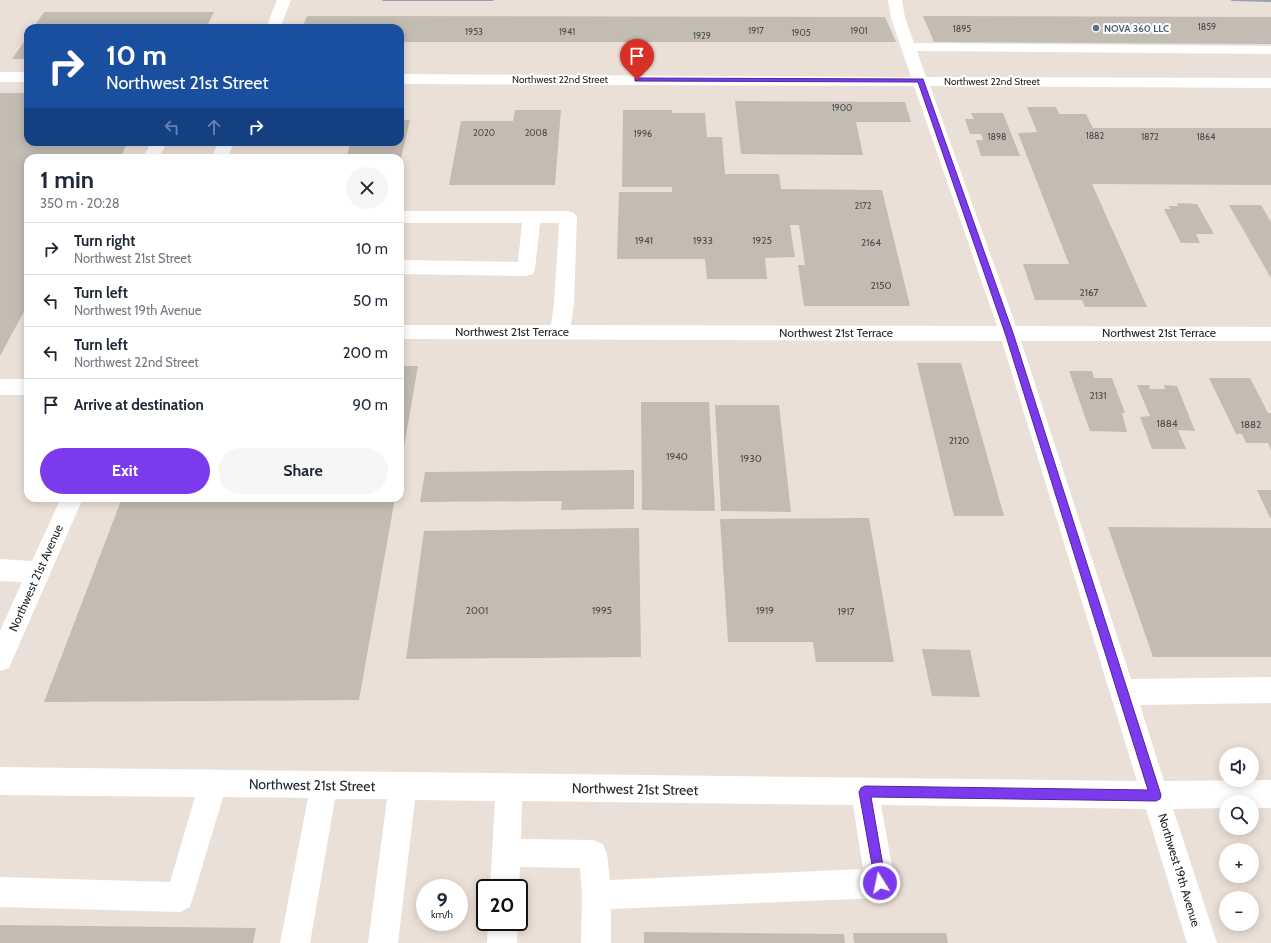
<!DOCTYPE html>
<meta charset="utf-8">
<style>
:root{--surface:#fff;--page:#f6f6f7;--text:#1f2937;--muted:#747a83;--line:#e0e1e3;--accent:#7c3aed}
body{margin:0;font-family:Cabin,sans-serif;background:var(--page);color:var(--text);height:100vh;display:flex;flex-direction:column;font-size:15px;white-space:nowrap}
*{box-sizing:border-box;margin:0}
p{font-size:13px;color:var(--muted)}
.icon{flex:none;width:22px;height:22px;fill:none;stroke:currentColor;stroke-width:2;stroke-linecap:round;stroke-linejoin:round}
.map{position:relative;flex:1;overflow:hidden}
.sheet{position:absolute;left:24px;top:154px;width:380px;height:348px;display:flex;flex-direction:column;background:var(--surface);border-radius:12px;box-shadow:0 2px 10px #0003}
.sheet>*{flex:none}
.hud{position:absolute;left:24px;top:24px;width:380px;height:122px;border-radius:12px;box-shadow:0 2px 10px #0003;background:#1a4fa0;color:#fff;overflow:hidden}
.tools{position:absolute;left:1219px;top:747px;display:grid;gap:8px}
.tools a{display:grid;place-items:center;width:40px;height:40px;border-radius:50%;background:var(--surface);box-shadow:0 2px 10px #0003;font-size:20px}
.speed{position:absolute;left:416px;top:879px;display:flex;gap:8px;font-size:20px;font-weight:700;text-align:center}
.speed>*{display:grid;place-content:center;width:52px;height:52px;border-radius:50%;background:var(--surface);box-shadow:0 2px 10px #0003;line-height:1}
.speed small{font-size:10px;font-weight:400}
.speed .limit{border:2px solid #111;border-radius:6px;background:#fff;color:#111}
.pin{position:absolute;display:grid;place-items:center;width:34px;height:34px;color:#fff;margin:-41px -17px;border-radius:50% 50% 50% 0;rotate:-45deg;box-shadow:0 0 4px #0007}
.pin .icon{rotate:45deg}
.me{position:absolute;width:44px;margin:-22px;rotate:350deg;stroke-linejoin:round;filter:drop-shadow(0 0 3px #0008)}
.turn{display:flex;align-items:center;gap:14px;height:84px;padding:0 16px;font-size:18px}
.turn .icon{width:52px;height:52px;stroke-width:2.5}
.turn b{display:block;font-size:28px;line-height:34px}
.lanes{display:flex;align-items:center;height:38px;padding:0 16px;background:#0003;justify-content:center;gap:20px;direction:ltr}
.lanes .off{opacity:.35}
.round{display:grid;place-items:center;flex:none;width:42px;height:42px;border-radius:21px;background:var(--page)}
.head{display:flex;align-items:center;justify-content:space-between;height:68px;padding:0 16px}
h1{font-size:24px;font-weight:700;line-height:30px}
.action{display:flex;gap:8px;margin-top:auto;padding:8px 16px}
.action a{flex:1;height:46px;border-radius:24px;background:var(--accent);color:#fff;font-size:16px;font-weight:700;line-height:46px;text-align:center}
.action a+a{background:var(--page);color:var(--text)}
ul{padding:0;list-style:none}
li{display:flex;align-items:center;gap:12px;height:52px;padding:0 16px;border-top:1px solid var(--line)}
li div{flex:1}
li b{display:block;font-size:15px}
li em{font-style:normal}
.map>svg:first-child{display:block}
.building{fill:#c2bcb3}
.lines{fill:none;stroke-linecap:round;stroke-linejoin:round}
.minor{fill:#fff;fill-rule:evenodd}
.rail{stroke:#9a9fb3;stroke-width:2}
.route{fill:#7c3aed;stroke:#51269a}
.service-dot{fill:#5c6f8a;stroke:#fff;stroke-width:1.5}
.labels{text-anchor:middle;stroke-width:4;stroke-linejoin:round;paint-order:stroke}
.far-number-label{font-size:9px;fill:#4e4c4a}
.far-service-label{font-size:10px;font-weight:bold;fill:#4e5e75;stroke:#fff;text-anchor:start}
.far-street-label{font-size:10px;fill:#272727;stroke:#fff}
.number-label{font-size:10px;fill:#4e4c4a}
.street-label{font-size:12px;fill:#272727;stroke:#fff}
.near-street-label{font-size:14px;fill:#272727;stroke:#fff}
</style>
<div class="map">
<svg width="1271" height="943" viewBox="0 0 1271 943">
<rect width="100%" height="100%" fill="#ebe0d7"/>
<!-- building -->
<g class="building">
<path d="M44 12H214L206 28H33Z"/>
<path d="M307 16 885 17 896 42H400V28H302Z"/>
<path d="M923 16 1271 17V44L934 42Z"/>
<path d="M28 36V59H12Z"/>
<path d="M0 93H28V142H128L120 158H28V304L0 356Z"/>
<path d="M735 101 905 102 911 122H856L863 155 741 154Z"/>
<path d="M1027 107H1056L1059 114H1086L1093 128H1271V185L1092 184 1147 307H1085L1082 300H1035L1023 264H1069L1018 133 1037 132Z"/>
<path d="M515 110H561L555 185H449L461 121H513Z"/>
<path d="M623 110H672V113H705L707 137H722L725 174H779L781 189 882 190 910 306H804L798 265H805L799 225H790L795 257 765 258 767 279H707L705 259H617L619 192H672V187H622Z"/>
<path d="M971 113H1003L1020 156H981L976 140H983L981 134H970L965 119H974Z"/>
<path d="M400 120H410L401 158H346L351 142H400Z"/>
<path d="M1177 203 1197 204 1214 234H1196L1200 243H1181L1164 209H1171L1168 206H1178Z"/>
<path d="M1229 205H1261L1271 222V278Z"/>
<path d="M917 363H961L1004 516H954Z"/>
<path d="M400 366H418L401 464H400Z"/>
<path d="M1069 371H1092L1094 378H1112L1125 413H1122L1127 432 1090 431Z"/>
<path d="M1209 378H1250L1268 413H1271V450L1268 443H1246L1242 434H1236Z"/>
<path d="M1137 385H1149L1150 389H1165L1164 385 1177 386 1195 431 1178 430 1186 449H1152L1140 417 1150 416Z"/>
<path d="M641 402H709L715 511 642 510Z"/>
<path d="M715 405H779L791 512 721 511Z"/>
<path d="M634 470V509L561 510 562 501 420 502 425 472Z"/>
<path d="M1257 490H1271V518H1270Z"/>
<path d="M122 498H395L359 700 44 702Z"/>
<path d="M869 518 894 662H816L813 642H728L720 519Z"/>
<path d="M1108 527 1271 528V657H1153Z"/>
<path d="M639 528 641 657 406 659 424 531Z"/>
<path d="M922 649 970 650 980 697 932 696Z"/>
<path d="M0 925 256 928 253 943H0Z"/>
<path d="M644 932 844 934 845 943H644Z"/>
<path d="M853 933H946L948 943H854Z"/>
</g>
<g class="lines">
<!-- minor -->
<g class="minor">
<path d="M277 0H291L280 28H266Z"/>
<path d="M888 0H902L905 18 914 43 1271 46V54L917 51 926 77 1271 78V88L930 86 1016 326 1271 327V341H1021L1131 679 1271 677V703L1140 705 1164 781 1271 780V808H1252V802H1226V808L1173 809 1217 943H1187L1146 809 881 805 895 883 890 893 880 898 611 909V943H581L582 895 580 868 520 867 519 889V888H490L495 801 415 800 398 943H368L387 799H335L310 943H280L308 798 223 797 190 907 180 912 0 907V877L170 882 195 797 0 795V767L1137 781 1002 341 400 339V325H551L554 304 559 223H540L535 269 533 274 526 276 400 274V260L518 262 522 223H400V211H568L574 213 577 217 574 304 571 325 997 326 914 86 400 84V74L911 77 891 18ZM522 801 853 805 863 869 610 880 607 854 603 844 593 840 521 839Z"/>
<rect x="0" y="72" width="28" height="10"/>
<path d="M151 142H167L159 158H143Z"/>
<path d="M218 142H234L228 158H212Z"/>
<rect x="0" y="379" width="28" height="16"/>
<path d="M61 498H83L9 668 0 671V631L22 582 0 581V559L32 561Z"/>
<path d="M488 922H518L517 943H487Z"/>
</g>
<!-- rail -->
<g class="rail">
<path d="M383 0H493"/>
<path d="M1232 0 1271 1"/>
</g>
</g>
<!-- route -->
<path class="route" d="M635 78 923 79 1013 333 1161 795 1160 799 1156 801 871 797 886 883 885 887 880 889 876 887 859 792 861 788 865 786 1148 790 1005 333 918 82 637 81H635Z"/>
<!-- markers -->
<circle class="service-dot" cx="1096" cy="28" r="4"/>
<g class="labels">
<!-- far-number labels -->
<g class="far-number-label">
<text x="1207" y="30">1859</text>
<text x="962" y="32">1895</text>
<text x="756" y="34">1917</text>
<text x="859" y="34">1901</text>
<text x="474" y="35">1953</text>
<text x="567" y="35">1941</text>
<text x="801" y="36">1905</text>
<text x="702" y="39">1929</text>
<text x="842" y="111">1900</text>
<text x="484" y="136">2020</text>
<text x="536" y="136">2008</text>
<text x="643" y="137">1996</text>
<text x="1095" y="139">1882</text>
<text x="997" y="140">1898</text>
<text x="1150" y="140">1872</text>
<text x="1206" y="140">1864</text>
<text x="863" y="209">2172</text>
</g>
<!-- far-service labels -->
<g class="far-service-label">
<text x="1104" y="32">NOVA 360 LLC</text>
</g>
<!-- far-street labels -->
<g class="far-street-label">
<text x="560" y="83">Northwest 22nd Street</text>
<text x="992" y="85">Northwest 22nd Street</text>
</g>
<!-- number labels -->
<g class="number-label">
<text x="644" y="244">1941</text>
<text x="703" y="244">1933</text>
<text x="762" y="244">1925</text>
<text x="871" y="246">2164</text>
<text x="881" y="289">2150</text>
<text x="1089" y="296">2167</text>
<text x="1098" y="399">2131</text>
<text x="1167" y="427">1884</text>
<text x="1251" y="428">1882</text>
<text x="959" y="444">2120</text>
<text x="677" y="460">1940</text>
<text x="751" y="462">1930</text>
<text x="477" y="614">2001</text>
<text x="602" y="614">1995</text>
<text x="765" y="614">1919</text>
<text x="846" y="615">1917</text>
</g>
<!-- street labels -->
<g class="street-label">
<text x="512" y="336">Northwest 21st Terrace</text>
<text x="836" y="337">Northwest 21st Terrace</text>
<text x="1159" y="337">Northwest 21st Terrace</text>
<text transform="translate(36 578) rotate(-66)" y="4">Northwest 21st Avenue</text>
<text transform="translate(1179 870) rotate(73)" y="4">Northwest 19th Avenue</text>
</g>
<!-- near-street labels -->
<g class="near-street-label">
<text transform="translate(312 785) rotate(1)" y="5">Northwest 21st Street</text>
<text transform="translate(635 789) rotate(1)" y="5">Northwest 21st Street</text>
</g>
</g>
</svg>
<div class="tools">
<a><svg class="icon" aria-label="sound" viewBox="0 0 24 24"><path d="M4 9h4l5-4v14l-5-4H4zM17 9q2 3 0 6"/></svg></a>
<a><svg class="icon" aria-label="search" viewBox="0 0 24 24"><circle cx="10" cy="10" r="6"/><path d="M15 15l6 6"/></svg></a>
<a>+</a>
<a>−</a>
</div>
<div class="speed"><div>9<small>km/h</small></div><div class="limit">20</div></div>
<div class="pin" style="left:637px;top:80px;background:#d93025"><svg class="icon" aria-label="arrive" viewBox="0 0 24 24"><path d="M6 21V4h12l-3 4 3 4H6"/></svg></div>
<svg class="me" style="left:880px;top:883px" viewBox="-20 -20 40 40"><circle r="17" fill="#7c3aed" stroke="#fff" stroke-width="3"/><path d="M0-11L8 9 0 5-8 9z" fill="#fff"/></svg>
<div class="hud">
<div class="turn"><svg class="icon" aria-label="right" viewBox="0 0 24 24"><path d="M7 20v-9h11M14 6l5 5-5 5"/></svg><div><b>10 m</b>Northwest 21st Street</div></div>
<div class="lanes"><svg class="icon off" aria-label="left" viewBox="0 0 24 24"><path d="M17 20v-9H6M10 6l-5 5 5 5"/></svg><svg class="icon off" aria-label="ahead" viewBox="0 0 24 24"><path d="M12 20V5M6 11l6-6 6 6"/></svg><svg class="icon" aria-label="right" viewBox="0 0 24 24"><path d="M7 20v-9h11M14 6l5 5-5 5"/></svg></div>
</div>
<section class="sheet">
<div class="head"><div><h1>1 min</h1><p>350 m · 20:28</p></div><a class="round"><svg class="icon" aria-label="close" viewBox="0 0 24 24"><path d="M6 6l12 12M18 6L6 18"/></svg></a></div>
<ul>
<li><svg class="icon" aria-label="right" viewBox="0 0 24 24"><path d="M7 20v-9h11M14 6l5 5-5 5"/></svg><div><b>Turn right</b><p>Northwest 21st Street</p></div><em>10 m</em></li>
<li><svg class="icon" aria-label="left" viewBox="0 0 24 24"><path d="M17 20v-9H6M10 6l-5 5 5 5"/></svg><div><b>Turn left</b><p>Northwest 19th Avenue</p></div><em>50 m</em></li>
<li><svg class="icon" aria-label="left" viewBox="0 0 24 24"><path d="M17 20v-9H6M10 6l-5 5 5 5"/></svg><div><b>Turn left</b><p>Northwest 22nd Street</p></div><em>200 m</em></li>
<li><svg class="icon" aria-label="arrive" viewBox="0 0 24 24"><path d="M6 21V4h12l-3 4 3 4H6"/></svg><div><b>Arrive at destination</b></div><em>90 m</em></li>
</ul>
<div class="action"><a>Exit</a><a>Share</a></div>
</section>
</div>
